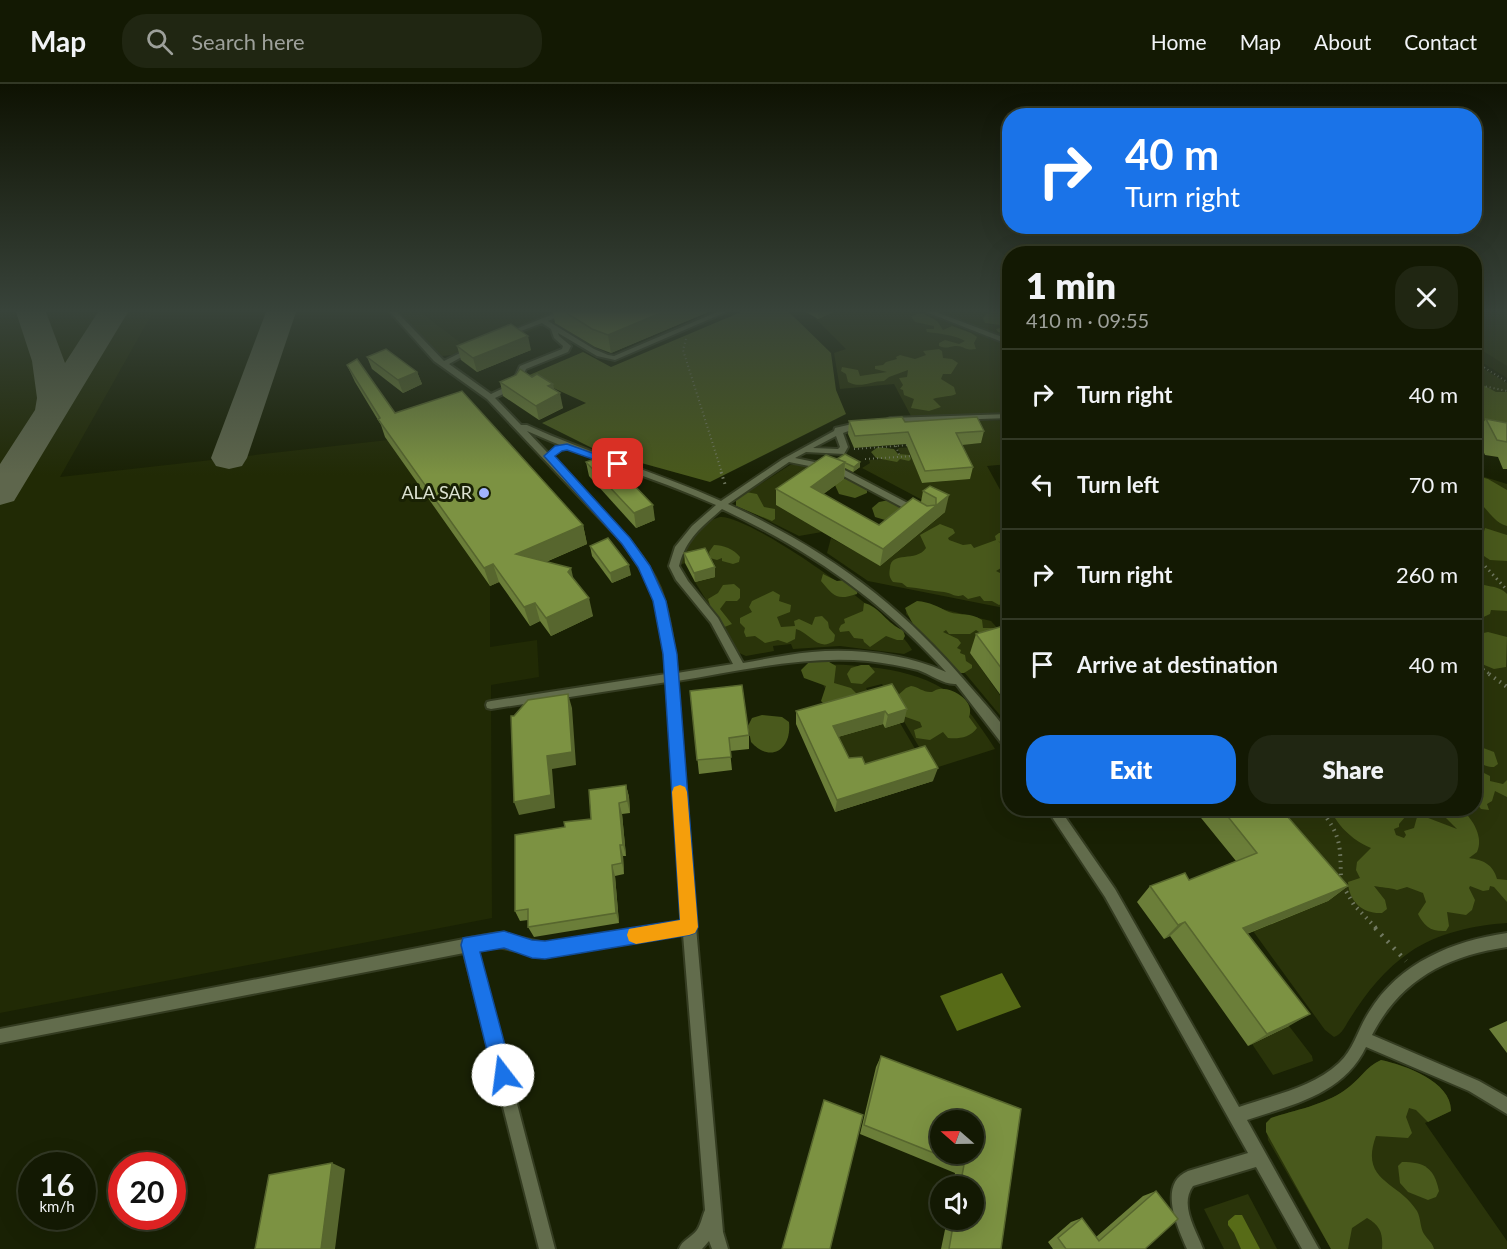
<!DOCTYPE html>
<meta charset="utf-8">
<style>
:root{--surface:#131903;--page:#202612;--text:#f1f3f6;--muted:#9da09a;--line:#323825;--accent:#1a73e8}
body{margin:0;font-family:Lato,sans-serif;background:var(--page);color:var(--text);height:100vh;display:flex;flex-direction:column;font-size:22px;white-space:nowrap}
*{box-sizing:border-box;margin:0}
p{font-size:20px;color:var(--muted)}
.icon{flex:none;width:33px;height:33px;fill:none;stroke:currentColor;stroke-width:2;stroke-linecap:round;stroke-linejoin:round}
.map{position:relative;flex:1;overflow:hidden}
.panel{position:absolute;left:1002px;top:162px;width:480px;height:570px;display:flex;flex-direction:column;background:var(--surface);border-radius:24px;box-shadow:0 6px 24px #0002,0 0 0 2px var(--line)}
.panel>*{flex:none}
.guide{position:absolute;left:1002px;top:24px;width:480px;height:126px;border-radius:24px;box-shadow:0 6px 24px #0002,0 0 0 2px var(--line);background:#1a73e8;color:#fff;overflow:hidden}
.needle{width:39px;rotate:290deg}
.buttons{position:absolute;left:930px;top:1026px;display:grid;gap:12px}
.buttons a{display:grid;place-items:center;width:54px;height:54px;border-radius:50%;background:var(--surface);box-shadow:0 6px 24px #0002,0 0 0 2px var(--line);font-size:30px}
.speed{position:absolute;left:18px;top:1068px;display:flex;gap:12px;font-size:30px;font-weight:700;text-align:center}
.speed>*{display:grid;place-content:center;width:78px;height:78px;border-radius:50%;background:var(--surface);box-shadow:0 6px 24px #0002,0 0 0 2px var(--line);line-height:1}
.speed small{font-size:15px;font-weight:400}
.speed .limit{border:9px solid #d22;background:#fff;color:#111}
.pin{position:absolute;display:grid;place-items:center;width:51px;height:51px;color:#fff;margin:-26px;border-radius:12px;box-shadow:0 3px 9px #0006}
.me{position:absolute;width:66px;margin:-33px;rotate:345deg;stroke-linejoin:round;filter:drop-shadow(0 0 4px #0008)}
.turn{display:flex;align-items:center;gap:21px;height:126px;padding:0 24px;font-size:27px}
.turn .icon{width:78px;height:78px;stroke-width:2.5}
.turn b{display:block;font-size:42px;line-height:51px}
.round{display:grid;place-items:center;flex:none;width:63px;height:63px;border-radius:24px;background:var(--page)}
.head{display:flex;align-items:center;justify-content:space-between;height:102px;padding:0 24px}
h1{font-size:36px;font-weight:800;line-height:45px}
.action{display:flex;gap:12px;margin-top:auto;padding:12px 24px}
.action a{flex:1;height:69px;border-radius:24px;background:var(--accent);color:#fff;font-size:24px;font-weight:800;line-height:69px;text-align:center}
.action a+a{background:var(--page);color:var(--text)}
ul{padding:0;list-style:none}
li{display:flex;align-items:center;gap:18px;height:90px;padding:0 24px;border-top:2px solid var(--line)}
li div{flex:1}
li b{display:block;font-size:22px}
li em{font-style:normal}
header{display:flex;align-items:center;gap:36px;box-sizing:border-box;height:84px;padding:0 30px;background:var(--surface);border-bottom:2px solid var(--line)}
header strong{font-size:28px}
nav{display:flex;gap:33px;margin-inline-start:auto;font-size:21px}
.search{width:420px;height:54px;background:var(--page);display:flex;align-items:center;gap:15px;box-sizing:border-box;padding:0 21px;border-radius:24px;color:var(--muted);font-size:22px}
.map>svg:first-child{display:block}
.built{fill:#212a05}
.green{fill:#2a340a}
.forest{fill:#49591c}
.water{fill:#576b17}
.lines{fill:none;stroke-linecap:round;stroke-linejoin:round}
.taxiway{fill:#5e664c;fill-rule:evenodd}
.lane-casing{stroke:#343c21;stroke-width:4}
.path-far3{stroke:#717961;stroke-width:2;stroke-dasharray:1 3;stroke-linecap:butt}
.path-far2{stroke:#717961;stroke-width:3;stroke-dasharray:1.5 4;stroke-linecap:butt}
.path-far1{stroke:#717961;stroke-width:4;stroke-dasharray:1.5 5;stroke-linecap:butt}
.path{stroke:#717961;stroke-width:4.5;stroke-dasharray:2 7;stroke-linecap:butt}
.lane{fill:#626c4c;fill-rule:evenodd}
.wall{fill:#6b7e39}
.shaded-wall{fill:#57662e}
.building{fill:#7c9242;stroke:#57662e;stroke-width:1.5;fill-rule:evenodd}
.route{fill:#1a73e8;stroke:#114b97;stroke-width:1.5}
.slow{fill:#f59e0b}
.poi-dot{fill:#a0b3fd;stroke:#192104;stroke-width:2}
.labels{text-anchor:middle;stroke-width:6;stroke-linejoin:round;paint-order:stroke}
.poi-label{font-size:18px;fill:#dce2d1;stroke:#192104;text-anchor:end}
</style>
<header>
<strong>Map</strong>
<div class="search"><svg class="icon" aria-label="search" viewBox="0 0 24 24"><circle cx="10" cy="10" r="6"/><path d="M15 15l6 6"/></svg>Search here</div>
<nav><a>Home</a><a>Map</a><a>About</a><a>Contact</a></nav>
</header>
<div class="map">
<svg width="1507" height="1165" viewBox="0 0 1507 1165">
<rect width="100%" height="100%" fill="#192104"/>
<!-- built -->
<g class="built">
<path d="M0 228H153L60 393 388 356 490 502V563L537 556 539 593 491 601 492 834 0 929Z"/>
<path d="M421 228H583L473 269Z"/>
<path d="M1474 228H1507V294L1475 274Z"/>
</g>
<!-- green -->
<g class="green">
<path d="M399 228H421L466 263 453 271 442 272Z"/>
<path d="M833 228H924L963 245 1009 261V329L911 332 894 300 840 305 834 269 846 265 816 235Z"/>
<path d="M933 228H1009V257Z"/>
<path d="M1474 228H1507V282L1475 262Z"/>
<path d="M1474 279 1507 299V346L1475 340Z"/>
<path d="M1009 336V380L987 382 1009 422V525L868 497 827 469 831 454 880 481 945 428 862 384 870 379 869 376 933 371 915 381 922 399 946 397 956 368 901 372 898 364 981 359 901 339Z"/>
<path d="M801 380 828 385 776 421 822 448 799 452 739 422 740 413 790 381Z"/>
<path d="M1475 390 1507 400V839C1475 841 1437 849 1410 868 1386 884 1366 909 1351 933 1346 940 1342 951 1334 953L1325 946 1253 847 1328 817 1249 725 1474 724Z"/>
<path d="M720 433C750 430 900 537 912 566L904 570 840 562 793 565 791 560 773 562 774 567 746 572 739 569 695 498 711 484 716 483 713 477 708 478 705 474 682 480C677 460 702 438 720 433Z"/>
<path d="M922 520 991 537 1009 557 970 569 1009 624V642L964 588 906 530V525Z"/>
<path d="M825 580C873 582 931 585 965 623 976 636 986 651 995 665L932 685 882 600 866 604 874 618 839 628 813 584Z"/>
<path d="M900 639 921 675 863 693 831 655 883 640 885 644Z"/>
<path d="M1289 942 1312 972 1313 977 1273 991 1252 960Z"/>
<path d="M1381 976C1405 981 1452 998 1451 1027L1425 1039 1507 1157V1165H1331L1268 1056 1266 1039 1271 1034C1295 1026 1324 1021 1345 1006 1359 997 1366 982 1381 976Z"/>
<path d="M1248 1110 1277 1165H1224L1204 1125Z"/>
</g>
<!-- forest -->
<g class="forest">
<path d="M741 228H789L831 269 836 306 846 330 710 398 598 367 542 339 586 319 527 292 583 268 611 283Z"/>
<path d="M989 228H1009V258L1003 253 1004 249 998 248 996 245 1009 242 985 239 983 234Z"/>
<path d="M922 229 937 237 943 246 952 242 971 249 977 253 974 259 976 265C965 267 963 261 955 262 948 263 947 265 939 262V259L945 256 959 260 965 257C956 251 936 249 927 248L926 245H934V242L915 238 911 232Z"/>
<path d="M939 265 942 267 943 274 952 275 958 279 951 290H943L941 295 954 303 956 310C950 313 941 312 933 315L941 323 929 327 911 324 914 315 904 311 903 306 900 305 903 301 899 294 907 293 908 286 889 293 884 297C870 297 861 305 848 298L846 290 841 287 842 283 858 286 860 292 887 288 875 285V282L883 281 886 278 897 275 896 273 900 271 915 275 926 271 923 267Z"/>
<path d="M1483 301 1496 308H1507V346L1475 340V322L1480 321 1475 320 1474 306Z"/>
<path d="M878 363 894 365 898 370 910 371 911 375 909 377 900 375 897 378 876 374 871 368Z"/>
<path d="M1474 391 1488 395 1507 406V442C1492 438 1488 423 1475 416Z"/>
<path d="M844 395H849L867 404V409L855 414 839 410 835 401Z"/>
<path d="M746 408 757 410 764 423 775 425V435L772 437 736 422V415Z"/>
<path d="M889 416 904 424 885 436 875 433 872 424 879 418Z"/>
<path d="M940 440 953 445 955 449 948 454 949 456 963 461 971 460 974 464 996 456 995 452 999 449H1009V463L998 457 1009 466V481L1001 480V484L996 487 1000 489 1004 482H1009L1007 489 1009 490V518L1007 517 999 521 992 517H984L980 512 968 515 963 511C955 514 952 509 944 508 932 507 919 504 907 503L902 499 893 498C889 493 889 490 890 484 891 466 916 479 926 464L920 451Z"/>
<path d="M1485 444 1507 451V477L1490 476 1475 466V448L1478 452 1483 451Z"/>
<path d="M714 461C723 461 734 465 740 473L739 478 733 480 722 477V474L717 476 710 474 709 468Z"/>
<path d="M823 490 837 497 845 496 858 505 857 510C836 517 834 512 821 497Z"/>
<path d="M1474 497C1484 504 1498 500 1507 510V527L1491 526 1490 530 1475 537V531L1479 530 1475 527Z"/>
<path d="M734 500 740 505V514L737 517H726L720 525 732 540 722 544 712 528 708 515 718 509 723 501Z"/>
<path d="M773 507 780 511 779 517 791 521 790 528 777 533 781 543 795 542 794 537 799 535 812 541 815 533 822 532 828 538 829 544 835 551 834 557C818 568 810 549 796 545L795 555 787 559 778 556 765 559 755 552 746 553 744 548 745 544 740 539V534L752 528 749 523 752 517Z"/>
<path d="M917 517C930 518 938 523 949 528 961 532 970 528 982 536L983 544H996L1003 548 981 556 979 548 976 546 970 550H949L946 546 943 548 958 555 961 559 957 564 961 566 960 569 965 571 966 577 972 581V584L964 589H957L946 573 937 570 934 563C920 554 912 540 905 524Z"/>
<path d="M864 519C879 522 888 541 903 546L905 552 903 556H897L886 552 870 563 864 558 863 555 854 554 849 547 840 548 839 545 841 541 845 539 844 535 863 527Z"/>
<path d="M1488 548 1507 553 1506 583 1494 585 1477 578V574L1483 572 1475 567V551Z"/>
<path d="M824 575 836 582 834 599 851 604 860 613 824 620 821 617 826 602 804 594 801 586 811 576Z"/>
<path d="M861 581H869L875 588 862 600 851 599 847 590 851 584Z"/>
<path d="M911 602C918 603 923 608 930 608 935 608 933 606 939 605 952 603 976 617 969 633L977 644C970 654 958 655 948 654L943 648 930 656 916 654 914 646 922 643 920 638 903 632 897 612 906 604Z"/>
<path d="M762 631 782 633 789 638C792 665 771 680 751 658L748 642 752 634Z"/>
<path d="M1478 662 1494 668 1498 680 1494 683C1485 683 1480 680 1475 673V664Z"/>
<path d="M1474 686 1481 691 1482 688 1490 692V697L1503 700 1507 696V713L1495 707 1492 717 1487 720 1489 726 1481 725 1476 719 1479 717 1476 710 1480 707 1475 700Z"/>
<path d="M1324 725H1400L1406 732 1399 740V743L1394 745 1396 751 1404 754 1406 751 1404 747 1414 744 1417 733 1423 732 1457 745 1443 731 1446 725 1462 726C1473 735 1484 754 1477 768L1469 774C1483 776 1493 780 1497 795L1507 796V818L1494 803 1490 802 1489 806 1483 807 1470 802 1469 804 1475 816 1472 826 1466 831 1447 828 1449 842 1446 847C1431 848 1424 842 1418 830L1426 818 1423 809 1407 803 1397 806C1389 803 1382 804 1374 802L1385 816 1387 825 1382 829C1363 830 1349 818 1348 798L1360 794 1356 786 1357 778 1371 764C1359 759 1348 751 1340 741 1334 733 1333 729 1324 725Z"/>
<path d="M1381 976C1405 981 1452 998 1451 1027L1428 1038 1416 1026 1409 1024 1406 1033 1412 1049 1408 1054 1376 1052C1359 1098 1399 1097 1417 1127 1421 1134 1420 1144 1424 1150 1428 1156 1432 1158 1434 1165H1382C1383 1150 1381 1142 1367 1134L1352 1144 1348 1165H1331L1266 1048V1039L1271 1034C1295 1026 1324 1021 1345 1006 1359 997 1366 982 1381 976Z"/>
<path d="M1402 1078C1425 1078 1434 1084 1439 1107L1436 1113 1428 1116 1408 1108 1400 1099 1398 1082Z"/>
</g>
<!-- water -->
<g class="water">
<path d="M1002 889 1021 923 957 947 940 912Z"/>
<path d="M1235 1131H1242L1260 1165H1241L1234 1149 1228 1141V1137Z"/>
</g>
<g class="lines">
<!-- taxiway -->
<g class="taxiway">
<path d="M16 228H46L65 279 98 228H128L14 417 0 421V380L35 326 37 314 32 277Z"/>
<path d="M266 228H296L247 374 242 382 229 385 216 382 211 374Z"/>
</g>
<defs>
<g id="lane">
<path d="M390 228H397L444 277 470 264H474V266L449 280 491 310 512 300 520 282 562 265 563 262 554 254 551 245 542 239 508 252H504V250L558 228H568L548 237 594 265 608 271 614 272 717 228H726L615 276 597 272 558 249 559 252 571 262 568 268 526 285 518 303 495 314 521 341H527C590 370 657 388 721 417L783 375 834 347 835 344 865 337V341L843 349 848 363 844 370 806 368 795 374 839 383 919 425V429H913L834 387 789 378 728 420C829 467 901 520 973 606 980 614 1007 644 1010 653 1011 657 1010 663 1010 667L1006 665 956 600C944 601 930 590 918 586 902 582 885 579 868 577 805 571 740 587 677 597L696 843 723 1148 728 1165H712L709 1157 702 1165H679C682 1156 691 1154 697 1146 701 1140 702 1133 705 1126L683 850 545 873 498 863 477 867 555 1165H539L464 869 0 959V945L469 854 498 849 545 859 682 838 667 598 491 625 487 624 486 621 487 618 491 617 666 590C664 561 661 530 650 503 643 487 633 473 623 459L487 315 434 277ZM527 347C588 375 654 393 716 421L692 442 675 463 669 482 676 496 711 539 733 580 677 589C674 560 670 530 660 504 645 469 618 443 593 417 571 394 549 370 527 347ZM836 352 840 363 838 365 813 364ZM722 425C811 467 880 515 946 588 906 570 855 564 812 568 789 570 766 575 743 579L718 534 688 497 679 482C686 454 702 443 722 425Z"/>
<path d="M926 228H936L1010 256V261Z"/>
<path d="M1010 330V334L890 338 886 336 890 334Z"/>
<path d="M1474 343 1507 349V353L1474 347Z"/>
<path d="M1046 724H1059L1115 805 1239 1023C1273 1011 1312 1004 1339 979 1354 965 1358 945 1369 928 1399 879 1452 857 1507 849V863C1447 872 1401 895 1372 951L1479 997 1507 1013V1030L1469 1007 1366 963C1344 1010 1292 1021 1247 1036L1319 1165H1302L1256 1083 1193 1102C1179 1121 1196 1146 1203 1165H1187C1178 1144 1157 1100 1188 1087L1248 1069 1105 813Z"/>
</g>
</defs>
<!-- lane casing -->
<use href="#lane" class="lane-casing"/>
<!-- path-far3 -->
<g class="path-far3">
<path d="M686 255 683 266 722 389"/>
<path d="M1474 277 1507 298"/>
<path d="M1474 300 1507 307"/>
<path d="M896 362 900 373"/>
<path d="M854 365 910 361"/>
<path d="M865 375 913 372"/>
</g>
<!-- path-far2 -->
<g class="path-far2">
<path d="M721 388 726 403"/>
<path d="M1474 470 1507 506"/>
<path d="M1474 579 1491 591"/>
</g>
<!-- path-far1 -->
<g class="path-far1">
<path d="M1489 590 1507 603"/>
<path d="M1319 724C1342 752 1340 761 1341 796"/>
<path d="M1343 802 1354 821 1377 845"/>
</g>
<!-- path -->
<path class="path" d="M1375 844 1406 877"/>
<!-- lane -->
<use href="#lane" class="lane"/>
</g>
<!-- wall -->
<g class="wall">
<path d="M553 228H708L611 269 595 263 555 239Z"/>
<path d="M806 228H833L818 235Z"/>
<path d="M457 262 531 266 477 288 461 276Z"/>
<path d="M367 273 417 288 422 300 403 309 372 285Z"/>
<path d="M347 281 395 329 583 441 587 460 546 478 573 495 593 532 551 552 540 537 530 542 499 498 490 502 385 353 381 341 355 298Z"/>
<path d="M500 298 555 306 563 324 539 336 503 312Z"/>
<path d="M1486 335 1507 339V385H1503L1498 373 1485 371 1475 349Z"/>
<path d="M849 337 905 338 984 347 981 359 962 361 973 383 970 395 922 399 906 360 854 364 848 350Z"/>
<path d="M826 371 860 383 853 388 845 384 844 395 823 410 879 441 921 418 923 407 930 402 945 428 880 482 776 421V405Z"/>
<path d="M586 378 655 436 636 444 589 392Z"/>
<path d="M590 462 631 491 612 499 592 472Z"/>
<path d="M684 469 715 493 695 498 685 479Z"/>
<path d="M1010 540V624L970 569 976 550Z"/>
<path d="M892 600 904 638 885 644 883 640 838 653 849 674 865 680 933 697 835 728 796 640V627Z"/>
<path d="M690 607 749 651V665L730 667 732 686 699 690Z"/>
<path d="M626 701 629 713 630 729 622 730 626 772H623L624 790 615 792 619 839 534 853 528 843V836L520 837 515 827 565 743 591 735Z"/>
<path d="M1193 724H1280L1348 802 1328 817 1247 850 1289 942 1248 962 1170 852 1164 855 1137 818 1150 802 1189 796 1236 777Z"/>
<path d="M1507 937V969L1489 945Z"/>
<path d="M881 972 1021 1025 1001 1165H941L947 1136H974V1102H953L955 1089 860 1050 876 983Z"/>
<path d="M1156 1107 1145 1165H1053L1048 1158 1071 1138 1082 1134 1096 1153 1143 1112Z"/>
</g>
<!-- shaded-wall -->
<g class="shaded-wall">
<path d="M663 228H708L611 269 608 251Z"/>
<path d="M818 228H833L818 235Z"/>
<path d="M528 252 531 266 477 288 473 274Z"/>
<path d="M417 288 422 300 403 309 398 296Z"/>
<path d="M553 300 556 312 560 309 563 324 539 336 536 322 548 302Z"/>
<path d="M845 378 844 395 810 420 811 403Z"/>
<path d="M860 378V383L853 388 854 383Z"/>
<path d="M949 411 945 428 880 482 883 465Z"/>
<path d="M653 421 655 436 636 444 634 429Z"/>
<path d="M583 441 587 460 522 488 516 470Z"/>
<path d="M493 480 499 498 490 502 484 484Z"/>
<path d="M629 481 631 491 612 499 610 489Z"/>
<path d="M715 483V493L695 498 694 489Z"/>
<path d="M571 484 575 502 568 488Z"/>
<path d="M589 514 593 532 551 552 546 534Z"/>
<path d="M535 519 540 537 530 542 524 523Z"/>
<path d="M568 610 572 624 576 681 552 685 555 724 519 731 514 718Z"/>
<path d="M907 625 904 638 885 644 888 631Z"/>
<path d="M885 627 883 640 831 655 833 642Z"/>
<path d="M938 684 933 697 835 728 837 716Z"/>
<path d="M626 701 629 713 630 729 627 717Z"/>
<path d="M619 719 622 730 626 772 623 761Z"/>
<path d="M620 761 623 772 624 790 622 779Z"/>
<path d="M612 781 615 792 619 839 616 829Z"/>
<path d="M1348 802 1328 817 1226 858 1243 844Z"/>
<path d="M1185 838 1170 852 1164 855 1178 841Z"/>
<path d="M1310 930 1289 942 1248 962 1267 950Z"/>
<path d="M332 1079 345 1085 335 1165H321Z"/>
</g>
<!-- building -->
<g class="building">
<path d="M565 228H663L608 251 592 245Z"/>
<path d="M511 240 528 252 473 274 457 262Z"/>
<path d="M386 265 417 288 398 296 367 273Z"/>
<path d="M357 275 395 329 462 307 583 441 516 470 571 484 568 488 589 514 546 534 535 519 524 523 493 480 484 484 378 335 380 334 347 281Z"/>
<path d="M520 285 532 293 537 290 553 300 548 302 560 309 536 322 500 298 516 291Z"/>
<path d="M902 333 905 338 977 333 984 347 956 349 973 383 925 387 908 348 855 352 849 337Z"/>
<path d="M1486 335 1507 339V358L1497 356Z"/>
<path d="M845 370 860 378 854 383 837 375Z"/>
<path d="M605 371 653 421 634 429 586 378Z"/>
<path d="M826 371 845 378 811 403 879 441 913 414 927 422 936 421V414L923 407 930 402 949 411 883 465 776 405Z"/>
<path d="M608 454 629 481 610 489 590 462Z"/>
<path d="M705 464 715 483 694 489 684 469Z"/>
<path d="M1010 540V596L976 550Z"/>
<path d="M892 600 907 625 888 631 885 627 833 642 849 674 862 673 865 680 925 662 938 684 837 716 796 627Z"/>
<path d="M742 601 749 651 729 654 731 673 697 676 690 607Z"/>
<path d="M568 610 572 668 547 672 551 711 514 718 511 632H514L528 616Z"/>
<path d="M626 701 627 717 619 719 623 761H620L622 779 612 781 616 829 528 843V825L515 827V751L565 743 564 738 591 735 589 706Z"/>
<path d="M1221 724H1280L1348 802 1243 844 1310 930 1267 950 1185 838 1178 841 1150 802 1185 789 1189 796 1257 769Z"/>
<path d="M881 972 1021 1025 1001 1165H949L954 1136H974V1102H960L964 1081 864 1041ZM940 1036H974V1070H940Z"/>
<path d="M824 1016 863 1031 830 1165H782Z"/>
<path d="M332 1079 321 1165H255L269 1091Z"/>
<path d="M1156 1107 1178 1135 1145 1165H1066L1058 1154 1082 1134 1099 1157Z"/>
</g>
<!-- sky -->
<linearGradient id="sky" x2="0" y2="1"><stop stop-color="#0e1202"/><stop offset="0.58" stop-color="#38433a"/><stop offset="1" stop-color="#38433a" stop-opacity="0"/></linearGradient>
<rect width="1507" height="391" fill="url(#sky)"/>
<!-- route -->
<path class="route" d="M567 360 623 380 618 384 567 366 562 367 555 372 630 454 650 482 666 517 677 570 698 843 695 849 689 851 545 875 532 874 504 864 480 868 513 991 510 998 503 1001 496 998 493 991 461 861 463 854 504 847 532 856 545 857 680 836 663 570 653 517 638 483 622 460 544 372 555 362Z"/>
<!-- slow -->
<path class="slow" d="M680 701 685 703 687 708 698 843 695 849 689 851 636 860 629 857 627 851 629 845 680 836 672 708 674 703Z"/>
<!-- markers -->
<circle class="poi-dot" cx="484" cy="409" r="6"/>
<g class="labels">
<!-- poi labels -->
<g class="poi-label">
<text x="472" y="415">ALA SAR</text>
</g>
</g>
</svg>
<div class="buttons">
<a><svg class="needle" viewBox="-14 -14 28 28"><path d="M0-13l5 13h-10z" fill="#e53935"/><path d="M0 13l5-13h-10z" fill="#9da09a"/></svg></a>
<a><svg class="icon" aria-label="sound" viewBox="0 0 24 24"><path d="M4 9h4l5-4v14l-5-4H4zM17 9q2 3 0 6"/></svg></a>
</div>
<div class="speed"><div>16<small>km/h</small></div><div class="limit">20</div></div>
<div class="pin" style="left:618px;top:380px;background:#d93025"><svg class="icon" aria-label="arrive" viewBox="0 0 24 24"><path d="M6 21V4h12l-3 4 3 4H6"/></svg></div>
<svg class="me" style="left:503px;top:991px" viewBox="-20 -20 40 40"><circle r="19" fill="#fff"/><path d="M0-13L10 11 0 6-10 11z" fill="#1a73e8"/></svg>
<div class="guide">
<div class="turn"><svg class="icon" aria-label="right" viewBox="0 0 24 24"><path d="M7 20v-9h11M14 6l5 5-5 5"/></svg><div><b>40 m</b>Turn right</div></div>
</div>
<section class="panel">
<div class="head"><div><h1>1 min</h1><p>410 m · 09:55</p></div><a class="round"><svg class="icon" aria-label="close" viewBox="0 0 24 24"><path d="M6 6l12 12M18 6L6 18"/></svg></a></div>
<ul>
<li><svg class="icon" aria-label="right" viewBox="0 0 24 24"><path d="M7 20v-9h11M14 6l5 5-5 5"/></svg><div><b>Turn right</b></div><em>40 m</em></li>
<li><svg class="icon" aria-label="left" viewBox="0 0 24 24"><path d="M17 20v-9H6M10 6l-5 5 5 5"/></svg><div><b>Turn left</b></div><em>70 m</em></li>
<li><svg class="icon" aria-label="right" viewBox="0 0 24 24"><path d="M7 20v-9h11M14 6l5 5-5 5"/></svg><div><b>Turn right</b></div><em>260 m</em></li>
<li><svg class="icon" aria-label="arrive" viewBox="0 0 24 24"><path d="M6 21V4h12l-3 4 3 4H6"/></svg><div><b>Arrive at destination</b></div><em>40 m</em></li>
</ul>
<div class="action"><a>Exit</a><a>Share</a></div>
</section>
</div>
